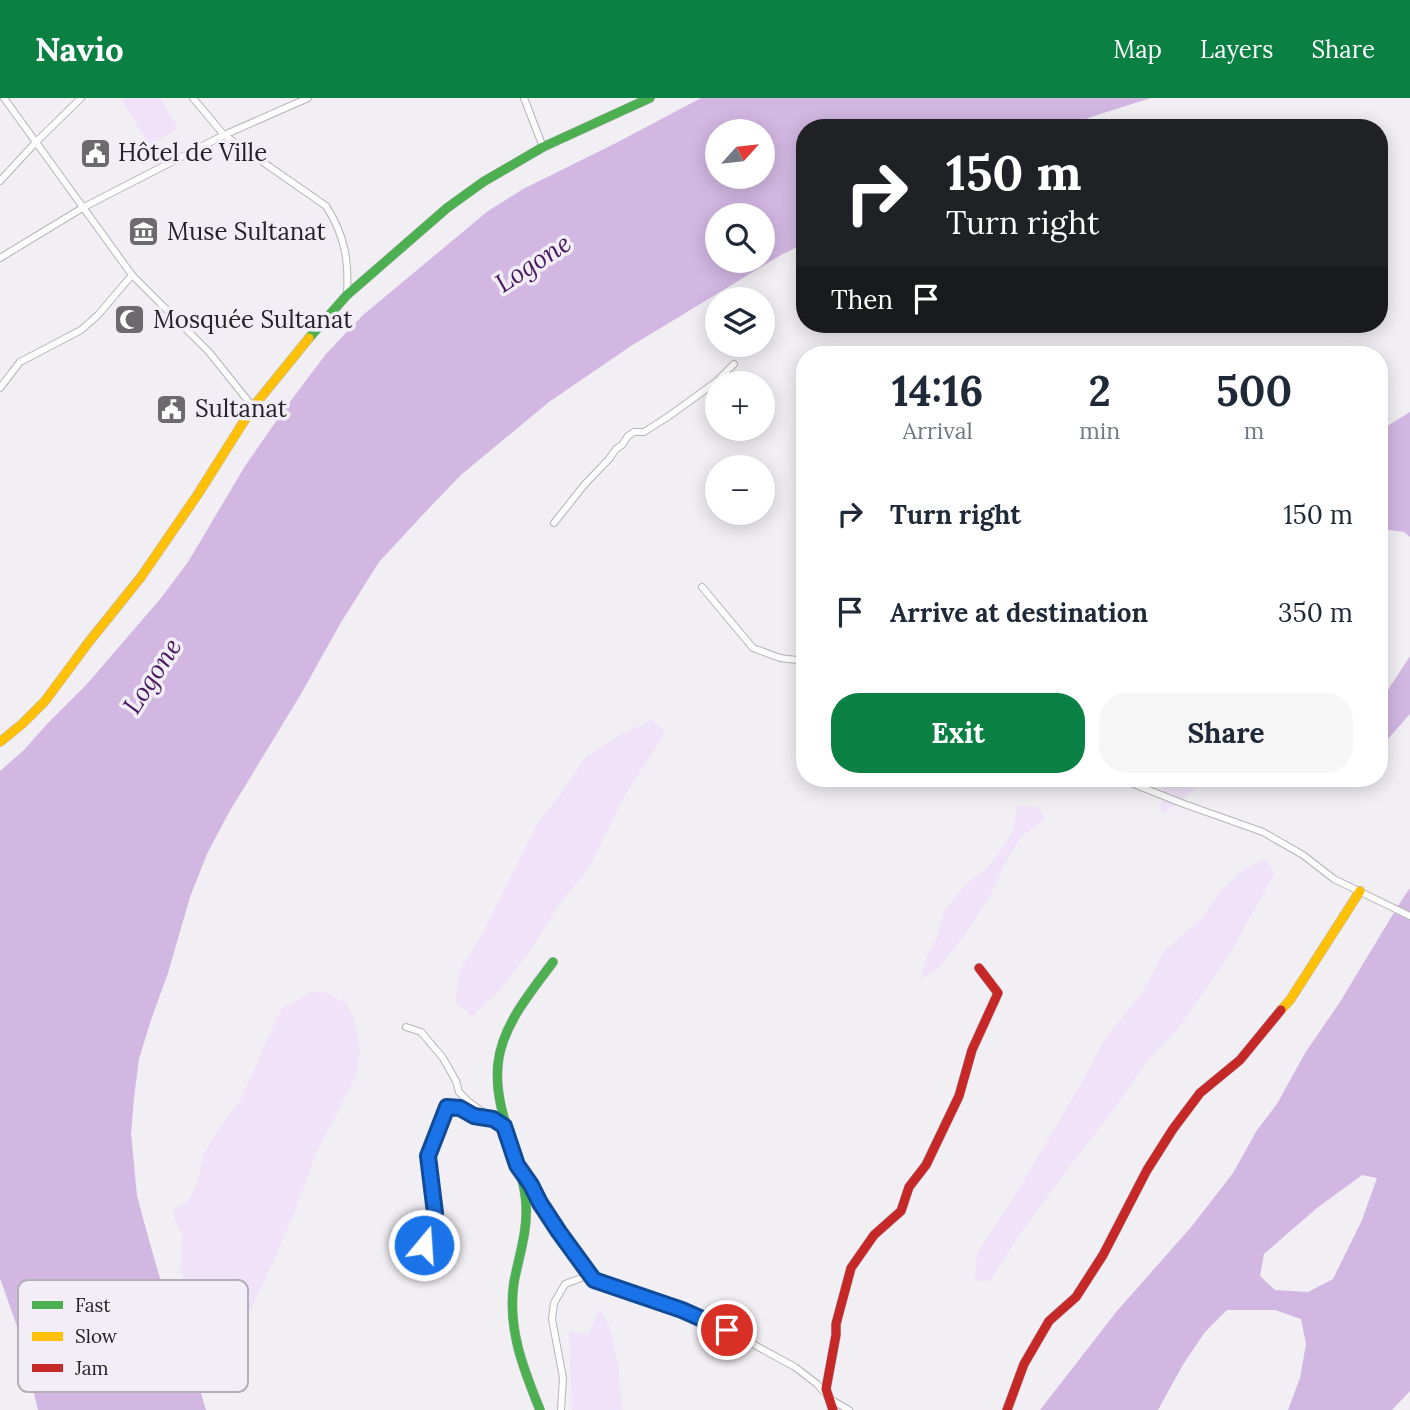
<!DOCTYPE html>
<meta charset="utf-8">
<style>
:root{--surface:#fff;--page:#f6f6f7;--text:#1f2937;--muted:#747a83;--accent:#0b8043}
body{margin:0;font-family:Lora,serif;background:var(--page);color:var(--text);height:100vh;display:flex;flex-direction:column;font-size:26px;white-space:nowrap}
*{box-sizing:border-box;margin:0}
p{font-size:23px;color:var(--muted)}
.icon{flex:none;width:38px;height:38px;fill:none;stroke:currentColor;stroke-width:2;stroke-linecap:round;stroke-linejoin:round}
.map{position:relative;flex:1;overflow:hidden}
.panel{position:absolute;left:796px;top:248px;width:592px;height:441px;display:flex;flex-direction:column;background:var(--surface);border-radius:28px;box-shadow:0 4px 18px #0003}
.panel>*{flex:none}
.hud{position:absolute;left:796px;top:21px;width:592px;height:214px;border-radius:28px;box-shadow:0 4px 18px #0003;background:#202124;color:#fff;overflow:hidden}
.needle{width:46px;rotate:63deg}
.tools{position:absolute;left:705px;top:21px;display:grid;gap:14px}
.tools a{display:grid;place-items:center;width:70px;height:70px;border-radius:50%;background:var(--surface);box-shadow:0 4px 18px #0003;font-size:35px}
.pin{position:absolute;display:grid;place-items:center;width:60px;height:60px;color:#fff;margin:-30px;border:4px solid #fff;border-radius:50%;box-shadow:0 2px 7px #0007}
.me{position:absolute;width:77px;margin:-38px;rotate:18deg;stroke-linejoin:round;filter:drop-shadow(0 0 5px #0008)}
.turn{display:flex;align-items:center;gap:24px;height:147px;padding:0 35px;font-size:32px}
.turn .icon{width:91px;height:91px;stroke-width:2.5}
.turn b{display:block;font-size:49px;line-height:60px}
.then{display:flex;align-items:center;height:66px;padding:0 35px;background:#0003;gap:14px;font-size:26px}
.eta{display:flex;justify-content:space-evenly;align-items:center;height:119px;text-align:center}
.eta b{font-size:42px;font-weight:700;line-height:49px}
.button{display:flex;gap:14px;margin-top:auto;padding:14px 35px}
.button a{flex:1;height:80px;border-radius:28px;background:var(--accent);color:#fff;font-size:28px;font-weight:700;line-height:80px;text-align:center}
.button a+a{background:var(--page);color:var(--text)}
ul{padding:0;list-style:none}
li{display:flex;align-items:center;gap:21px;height:98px;padding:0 35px}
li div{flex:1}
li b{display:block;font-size:26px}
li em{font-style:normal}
header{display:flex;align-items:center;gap:42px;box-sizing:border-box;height:98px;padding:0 35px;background:var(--accent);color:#fff}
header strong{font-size:33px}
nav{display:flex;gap:38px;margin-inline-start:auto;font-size:24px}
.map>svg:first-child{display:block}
.green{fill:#f0e2f8}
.water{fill:#d2b7e2;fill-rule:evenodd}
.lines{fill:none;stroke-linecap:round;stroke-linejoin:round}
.street-casing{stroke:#b6b4b7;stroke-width:8}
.fast-casing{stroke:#b6b4b7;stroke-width:10}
.slow-casing{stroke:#b6b4b7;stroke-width:10}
.jam-casing{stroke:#b6b4b7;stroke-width:10}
.street{stroke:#fdfdfd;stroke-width:6}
.fast{stroke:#4caf50;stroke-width:9}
.slow{stroke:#ffc107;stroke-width:9}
.jam{stroke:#c62828;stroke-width:9}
.route-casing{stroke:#114b97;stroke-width:18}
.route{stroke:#1a73e8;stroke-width:12}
.labels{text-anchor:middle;stroke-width:7;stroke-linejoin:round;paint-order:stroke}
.poi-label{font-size:24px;fill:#252326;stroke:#f2edf6;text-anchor:start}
.water-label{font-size:26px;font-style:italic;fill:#49195f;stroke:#f2edf6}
.key{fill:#f2edf6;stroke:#b4b0b8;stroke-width:2}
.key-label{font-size:19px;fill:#252326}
</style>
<header>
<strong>Navio</strong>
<nav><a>Map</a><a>Layers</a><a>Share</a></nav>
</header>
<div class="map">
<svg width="1410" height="1312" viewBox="0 0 1410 1312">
<rect width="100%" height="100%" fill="#f2eff4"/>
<!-- green -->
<g class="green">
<path d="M127 0H160L178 30 150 48 122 3Z"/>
<path d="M652 622 666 634 625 697 588 772 561 804 531 852 498 894 472 918 455 903 459 874 482 836 538 724 559 698 587 658 622 636Z"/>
<path d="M1167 681H1203L1180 705 1161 717V692Z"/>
<path d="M1017 708 1038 709 1045 721 1020 740 1005 766 990 798 964 838 937 872 920 882 927 858 937 839 944 813 965 787 988 769 1002 751 1013 731Z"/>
<path d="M1265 761 1275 775 1226 862 1180 928 1145 966 1115 1010 1067 1072 1018 1139 990 1183H975L977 1155 1015 1097 1081 986 1105 941 1143 893 1164 853 1202 820 1220 794 1244 771Z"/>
<path d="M312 894 328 895 347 906 354 922 360 952 356 978 316 1056 295 1113 266 1180 243 1227 233 1254 222 1274 210 1268 211 1257 180 1169 183 1138 174 1121V1111L188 1103 198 1084 203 1057 220 1029 240 1003 281 911Z"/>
<path d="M600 1211 610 1229 618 1267 623 1312H572L569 1233 588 1236Z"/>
</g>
<!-- water -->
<g class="water">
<path d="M701 0H1151L1091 19 1065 30H805V145L781 157 631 248 549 304 462 376 431 408 379 464 340 526 301 596 228 716 207 756 190 799 168 875 151 922 139 961 134 1000 131 1035 137 1098 152 1153 163 1190 184 1236 206 1312H38L20 1237 0 1180V673L24 652 47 626 87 586 161 500 188 464 245 368 286 309 326 256 363 217 488 113 523 91 616 45ZM718 33H763V79H718ZM718 117H763V163H718Z"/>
<path d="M1410 314V439L1404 434 1382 431 1379 432V333Z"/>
<path d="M1410 558V616L1379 651V606Z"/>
<path d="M1410 790V1293L1392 1312H1288L1300 1280 1306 1246 1301 1221 1275 1212H1227L1205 1234 1184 1265 1158 1312H1040L1117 1213 1192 1128 1233 1075 1257 1032 1277 1006 1305 955 1340 904 1401 803ZM1362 1077 1377 1080 1362 1122 1333 1181 1308 1194 1275 1192 1260 1178 1264 1156 1317 1110Z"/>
</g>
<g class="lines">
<defs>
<g id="street">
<path d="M4 0 132 177 209 254 253 309"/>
<path d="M193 0 224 37 326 108C345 138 349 162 347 197"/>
<path d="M524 0 543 49"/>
<path d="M0 83 36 44 81 0"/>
<path d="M0 160 84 109 224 37 308 0"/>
<path d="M0 290 20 264 81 232 98 217 132 177"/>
<path d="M554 425 585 386 609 361 616 351 622 347 628 338 634 334H644L669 318 716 284 734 266"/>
<path d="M702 489 753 550 780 560 805 563"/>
<path d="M1121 681 1184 706 1263 734 1303 757 1334 781 1410 818"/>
<path d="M406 929 421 934 443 960 456 983 459 994 469 1004 493 1021"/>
<path d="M522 1074 559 1134 594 1182"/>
<path d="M424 1147 432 1119 435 1115 428 1058 447 1009 460 1010 474 1018 493 1021 504 1028"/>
<path d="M561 1312 563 1280 552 1221 554 1205 565 1186 584 1179 683 1212 727 1232 795 1269 817 1286 830 1301 849 1312"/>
</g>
<g id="fast">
<path d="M309 240 347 197 447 110 483 84 543 49 650 0"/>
<path d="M540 1312C523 1270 507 1230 514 1184 519 1158 528 1132 526 1105 522 1057 493 1015 498 966 502 927 531 894 553 864"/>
</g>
<g id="slow">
<path d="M0 644 22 626 45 603 88 545 141 479 198 396 253 309 309 240"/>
<path d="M1281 912 1290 902 1360 793"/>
</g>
<g id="jam">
<path d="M833 1312 826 1291 836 1237V1226L851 1170 874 1137 901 1113 909 1089 926 1067 959 998 972 952 998 895 979 870"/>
<path d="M1007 1312 1024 1266 1049 1223 1076 1199 1103 1157 1147 1072 1173 1031 1200 995 1240 962 1281 912"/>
</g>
</defs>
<!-- street casing -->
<use href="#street" class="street-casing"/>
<!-- fast casing -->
<use href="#fast" class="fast-casing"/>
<!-- slow casing -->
<use href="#slow" class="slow-casing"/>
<!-- jam casing -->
<use href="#jam" class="jam-casing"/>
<!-- street -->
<use href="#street" class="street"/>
<!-- fast -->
<use href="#fast" class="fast"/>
<!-- slow -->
<use href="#slow" class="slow"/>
<!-- jam -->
<use href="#jam" class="jam"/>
</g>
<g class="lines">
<defs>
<path id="route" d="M424 1147 432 1119 435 1115 428 1058 447 1009 460 1010 474 1018 493 1021 504 1028 517 1067 531 1087 540 1105 559 1134 594 1182 682 1212 727 1232"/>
</defs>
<!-- route casing -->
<use href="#route" class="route-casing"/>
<!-- route -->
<use href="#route" class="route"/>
</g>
<!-- icons -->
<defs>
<symbol id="civic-square" viewBox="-11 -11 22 22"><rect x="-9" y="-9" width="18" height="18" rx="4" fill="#6d6a6e" stroke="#f2edf6"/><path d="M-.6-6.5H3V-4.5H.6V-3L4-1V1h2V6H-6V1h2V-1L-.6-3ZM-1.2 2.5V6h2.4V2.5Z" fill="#fff"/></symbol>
<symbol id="museum-square" viewBox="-11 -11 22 22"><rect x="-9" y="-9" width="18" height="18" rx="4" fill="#6d6a6e" stroke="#f2edf6"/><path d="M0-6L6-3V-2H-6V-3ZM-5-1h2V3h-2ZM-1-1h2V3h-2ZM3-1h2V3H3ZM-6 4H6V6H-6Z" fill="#fff"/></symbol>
<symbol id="mosque-square" viewBox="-11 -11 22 22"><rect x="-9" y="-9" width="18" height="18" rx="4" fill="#6d6a6e" stroke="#f2edf6"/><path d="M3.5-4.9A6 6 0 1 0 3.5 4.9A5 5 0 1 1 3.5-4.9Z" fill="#fff"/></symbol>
</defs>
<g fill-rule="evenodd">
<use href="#civic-square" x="78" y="38" width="35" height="35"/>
<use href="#museum-square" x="126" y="116" width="35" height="35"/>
<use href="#mosque-square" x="112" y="204" width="35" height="35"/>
<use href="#civic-square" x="154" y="294" width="35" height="35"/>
</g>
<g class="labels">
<!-- poi labels -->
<g class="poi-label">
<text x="118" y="63">Hôtel de Ville</text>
<text x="167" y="142">Muse Sultanat</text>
<text x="153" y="230">Mosquée Sultanat</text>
<text x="195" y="319">Sultanat</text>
</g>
<!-- water labels -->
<g class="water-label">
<text transform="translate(533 165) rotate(-33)" y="9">Logone</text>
<text transform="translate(152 578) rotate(-57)" y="9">Logone</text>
</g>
</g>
<!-- legend -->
<rect x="18" y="1182" width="230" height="112" rx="10" class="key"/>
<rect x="32" y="1203" width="31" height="8" fill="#4caf50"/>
<rect x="32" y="1234" width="31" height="9" fill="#ffc107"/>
<rect x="32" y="1266" width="31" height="8" fill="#c62828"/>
<g class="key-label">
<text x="75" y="1214">Fast</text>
<text x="75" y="1245">Slow</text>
<text x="75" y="1277">Jam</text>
</g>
</svg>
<div class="tools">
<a><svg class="needle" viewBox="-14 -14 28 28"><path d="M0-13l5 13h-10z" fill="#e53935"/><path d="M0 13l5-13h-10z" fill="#747a83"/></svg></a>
<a><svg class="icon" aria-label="search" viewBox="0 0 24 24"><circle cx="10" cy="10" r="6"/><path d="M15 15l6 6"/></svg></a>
<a><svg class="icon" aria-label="layers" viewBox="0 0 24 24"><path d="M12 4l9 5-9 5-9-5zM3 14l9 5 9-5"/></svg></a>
<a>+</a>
<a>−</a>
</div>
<div class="pin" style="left:727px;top:1232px;background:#d93025"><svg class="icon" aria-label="arrive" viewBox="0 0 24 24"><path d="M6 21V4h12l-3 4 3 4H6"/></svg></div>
<svg class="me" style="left:424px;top:1147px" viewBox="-20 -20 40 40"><circle r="17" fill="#1a73e8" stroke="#fff" stroke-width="3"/><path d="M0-11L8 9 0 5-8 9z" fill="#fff"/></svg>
<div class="hud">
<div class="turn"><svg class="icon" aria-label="right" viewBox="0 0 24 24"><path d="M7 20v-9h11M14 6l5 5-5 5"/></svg><div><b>150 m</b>Turn right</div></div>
<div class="then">Then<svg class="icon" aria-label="arrive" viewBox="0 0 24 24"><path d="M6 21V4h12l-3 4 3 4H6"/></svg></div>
</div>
<section class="panel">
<div class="eta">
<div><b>14:16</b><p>Arrival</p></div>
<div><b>2</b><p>min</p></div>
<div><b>500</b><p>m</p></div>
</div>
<ul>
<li><svg class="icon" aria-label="right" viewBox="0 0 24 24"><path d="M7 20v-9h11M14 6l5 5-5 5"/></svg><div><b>Turn right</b></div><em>150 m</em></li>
<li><svg class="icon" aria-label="arrive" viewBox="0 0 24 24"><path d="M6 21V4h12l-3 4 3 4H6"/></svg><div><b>Arrive at destination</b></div><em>350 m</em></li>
</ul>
<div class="button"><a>Exit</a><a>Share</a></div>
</section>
</div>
